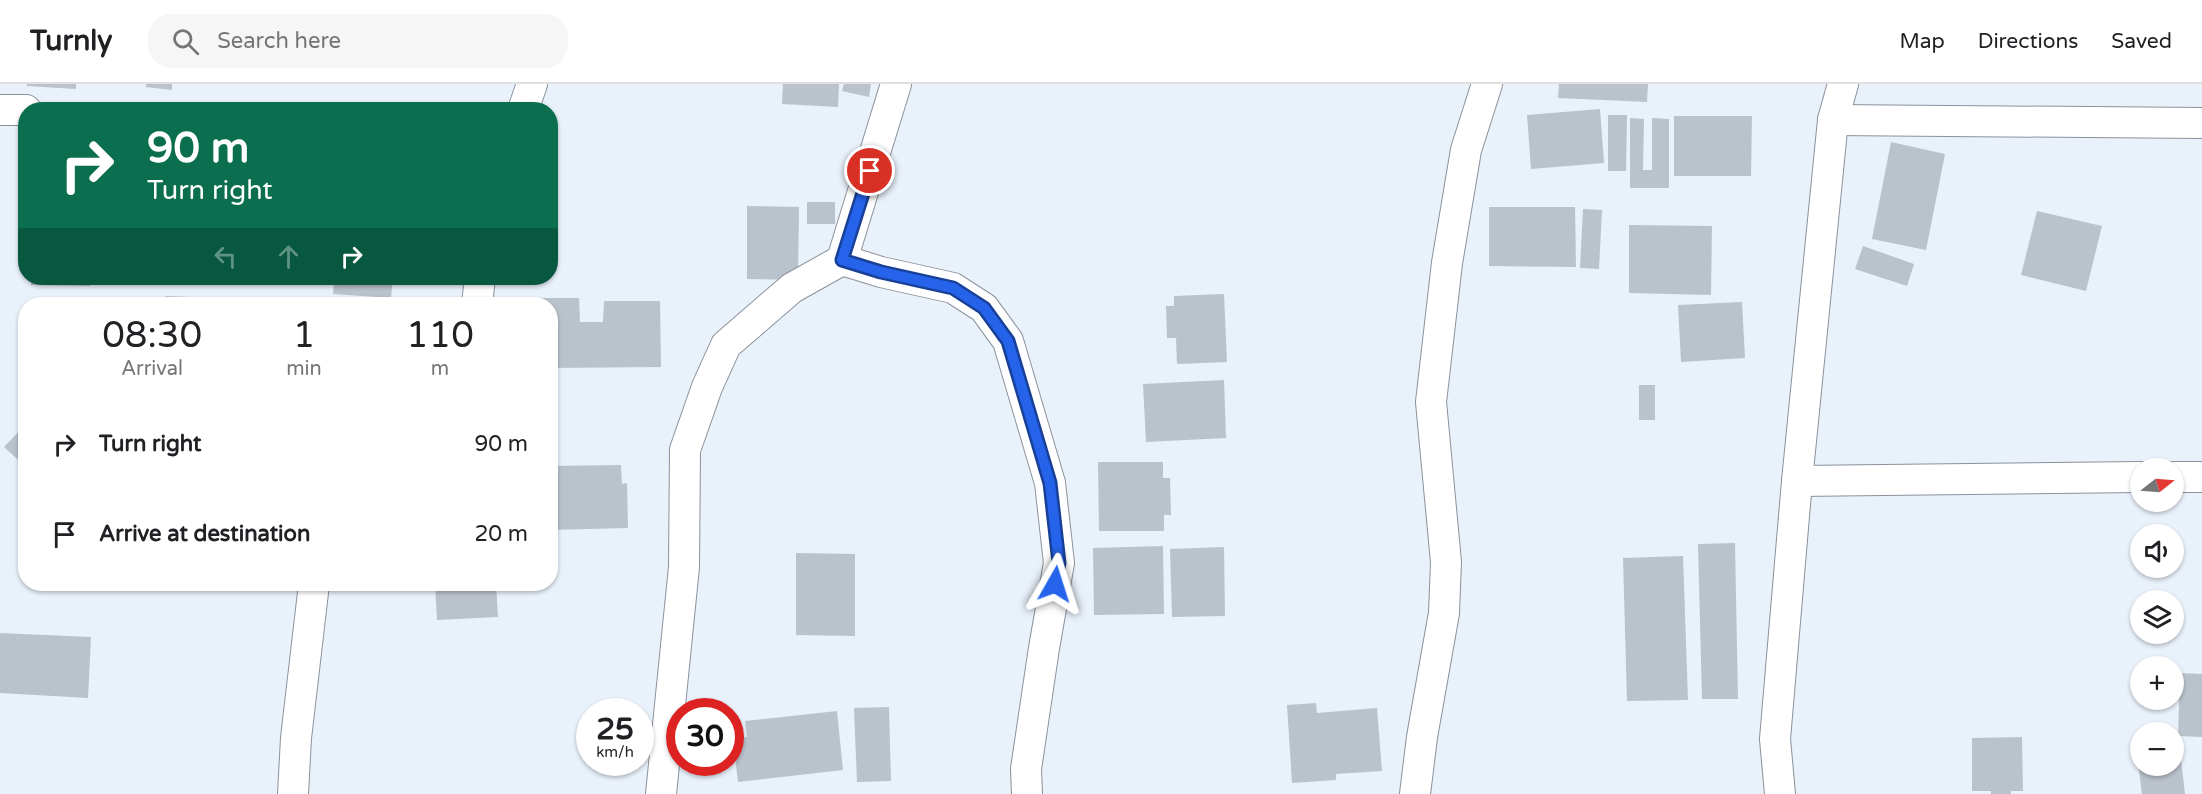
<!DOCTYPE html>
<meta charset="utf-8">
<style>
:root{--surface:#fff;--page:#f6f6f6;--text:#202124;--muted:#757577;--line:#e0e0e0}
body{margin:0;font-family:"Varela Round",sans-serif;background:var(--page);color:var(--text);height:100vh;display:flex;flex-direction:column;font-size:22px;white-space:nowrap}
*{box-sizing:border-box;margin:0}
p{font-size:20px;color:var(--muted)}
.icon{flex:none;width:33px;height:33px;fill:none;stroke:currentColor;stroke-width:2;stroke-linecap:round;stroke-linejoin:round}
.map{position:relative;flex:1;overflow:hidden}
.drawer{position:absolute;left:18px;top:213px;width:540px;height:294px;display:flex;flex-direction:column;background:var(--surface);border-radius:24px;box-shadow:0 2px 4px #0004}
.drawer>*{flex:none}
.banner{position:absolute;left:18px;top:18px;width:540px;height:183px;border-radius:24px;box-shadow:0 2px 4px #0004;background:#0b6e4f;color:#fff;overflow:hidden}
.needle{width:39px;rotate:73deg}
.fabs{position:absolute;left:2130px;top:374px;display:grid;gap:12px}
.fabs a{display:grid;place-items:center;width:54px;height:54px;border-radius:50%;background:var(--surface);box-shadow:0 2px 4px #0004;font-size:30px}
.speed{position:absolute;left:576px;top:614px;display:flex;gap:12px;font-size:30px;font-weight:700;text-align:center}
.speed>*{display:grid;place-content:center;width:78px;height:78px;border-radius:50%;background:var(--surface);box-shadow:0 2px 4px #0004;line-height:1}
.speed small{font-size:15px;font-weight:400}
.speed .limit{border:9px solid #d22;background:#fff;color:#111}
.pin{position:absolute;display:grid;place-items:center;width:51px;height:51px;color:#fff;margin:-26px;border:3px solid #fff;border-radius:50%;box-shadow:0 2px 6px #0007}
.me{position:absolute;width:66px;margin:-33px;rotate:6deg;stroke-linejoin:round;filter:drop-shadow(0 0 4px #0008)}
.turn{display:flex;align-items:center;gap:21px;height:126px;padding:0 30px;font-size:27px}
.turn .icon{width:78px;height:78px;stroke-width:2.5}
.turn b{display:block;font-size:42px;line-height:51px}
.lanes{display:flex;align-items:center;height:57px;padding:0 30px;background:#0003;justify-content:center;gap:30px;direction:ltr}
.lanes .off{opacity:.35}
.eta{display:flex;justify-content:space-evenly;align-items:center;height:102px;text-align:center}
.eta b{font-size:36px;font-weight:600;line-height:42px}
ul{padding:0;list-style:none}
li{display:flex;align-items:center;gap:18px;height:90px;padding:0 30px}
li div{flex:1}
li b{display:block;font-size:22px}
li em{font-style:normal}
header{display:flex;align-items:center;gap:36px;box-sizing:border-box;height:84px;padding:0 30px;background:var(--surface);border-bottom:2px solid var(--line)}
header strong{font-size:28px}
nav{display:flex;gap:33px;margin-inline-start:auto;font-size:21px}
.search{width:420px;height:54px;background:var(--page);display:flex;align-items:center;gap:15px;box-sizing:border-box;padding:0 21px;border-radius:24px;color:var(--muted);font-size:22px}
.map>svg:first-child{display:block}
.building{fill:#bac2cc}
.lines{fill:none;stroke-linecap:round;stroke-linejoin:round}
.minor-casing{stroke:#8a929b;stroke-width:32}
.minor{stroke:#fff;stroke-width:30}
.route-casing{stroke:#184099;stroke-width:15}
.route{stroke:#2563eb;stroke-width:10}
</style>
<header>
<strong>Turnly</strong>
<div class="search"><svg class="icon" aria-label="search" viewBox="0 0 24 24"><circle cx="10" cy="10" r="6"/><path d="M15 15l6 6"/></svg>Search here</div>
<nav><a>Map</a><a>Directions</a><a>Saved</a></nav>
</header>
<div class="map">
<svg width="2202" height="710" viewBox="0 0 2202 710">
<rect width="100%" height="100%" fill="#e9f1fb"/>
<!-- building -->
<g class="building">
<path d="M27 0H76V5L27 2Z"/>
<path d="M146 0H172V6L146 3Z"/>
<path d="M783 0H839L838 23 782 20Z"/>
<path d="M844 0H871L869 13 842 7Z"/>
<path d="M1559 0H1648L1647 18 1558 14Z"/>
<path d="M1600 25 1604 79 1531 85 1527 31Z"/>
<path d="M1608 31H1627L1626 87H1608Z"/>
<path d="M1674 32H1752L1751 92H1674Z"/>
<path d="M1630 34 1644 35 1643 86H1652V34L1669 35V104H1630Z"/>
<path d="M1891 58 1945 70 1926 166 1872 155Z"/>
<rect x="807" y="118" width="28" height="22"/>
<path d="M747 122 799 123 798 196 747 195Z"/>
<path d="M1489 123H1575L1576 183 1489 182Z"/>
<path d="M1583 125 1602 126 1599 185 1580 184Z"/>
<path d="M2037 127 2102 142 2086 207 2021 191Z"/>
<path d="M1629 141 1712 142 1711 211 1629 209Z"/>
<path d="M1863 162 1914 180 1907 202 1855 185Z"/>
<path d="M31 194H90V202L31 201Z"/>
<path d="M334 194H393L391 214 333 210Z"/>
<path d="M1224 210 1227 278 1177 280 1176 254H1167L1166 222H1174V212Z"/>
<path d="M165 212 298 217V220H165Z"/>
<path d="M532 214H579L580 238H603L604 217H660L661 283 550 284V220H532Z"/>
<path d="M1742 218 1745 274 1681 278 1678 221Z"/>
<path d="M1224 296 1226 354 1146 358 1143 300Z"/>
<rect x="1639" y="301" width="16" height="35"/>
<path d="M26 340V383L4 363Z"/>
<path d="M1098 378H1163V394H1170L1171 431H1164V447H1099Z"/>
<path d="M621 381 622 400 627 399 628 444 550 446V382Z"/>
<path d="M1735 459 1738 615H1702L1698 460Z"/>
<path d="M1163 462 1164 530 1094 531 1093 464Z"/>
<path d="M1224 463 1225 532 1172 533 1170 465Z"/>
<path d="M796 469 855 470V552L796 551Z"/>
<path d="M1683 472 1688 616 1627 617 1623 474Z"/>
<path d="M435 500H496L498 533 437 536Z"/>
<path d="M0 549 91 553 88 614 0 609Z"/>
<path d="M2180 589 2202 590V653L2178 652Z"/>
<path d="M1316 619 1317 629 1377 624 1382 687 1336 690V696L1292 699 1287 621Z"/>
<path d="M889 623 891 697 857 698 854 624Z"/>
<path d="M837 627 843 686 738 698 733 655 747 653 745 637Z"/>
<path d="M2022 653 2023 707H2011V710H1991V707H1972V654Z"/>
<path d="M2180 666 2185 710H2142L2137 671H2140V681H2174V667Z"/>
</g>
<g class="lines">
<defs>
<g id="minor">
<path d="M0 26H26"/>
<path d="M523 26 532 0"/>
<path d="M1833 36 2202 39"/>
<path d="M842 176 881 188 953 204 984 224 1008 257 1050 399 1059 479 1044 564 1026 685 1027 710"/>
<path d="M477 220 480 194"/>
<path d="M2174 393H2202"/>
<path d="M1797 397 2140 393"/>
<path d="M293 710 296 654 314 500"/>
<path d="M661 710 684 483 685 366 707 303 726 261 792 204 842 176 896 0"/>
<path d="M1415 710 1422 653 1444 529 1446 478 1431 318 1447 179 1466 66 1487 0"/>
<path d="M1780 710 1775 655 1797 397 1833 36 1843 0"/>
</g>
</defs>
<!-- minor casing -->
<use href="#minor" class="minor-casing"/>
<!-- minor -->
<use href="#minor" class="minor"/>
</g>
<g class="lines">
<defs>
<path id="route" d="M870 87 842 176 881 188 953 204 984 224 1008 257 1050 399 1059 479 1055 500"/>
</defs>
<!-- route casing -->
<use href="#route" class="route-casing"/>
<!-- route -->
<use href="#route" class="route"/>
</g>
</svg>
<div class="fabs">
<a><svg class="needle" viewBox="-14 -14 28 28"><path d="M0-13l5 13h-10z" fill="#e53935"/><path d="M0 13l5-13h-10z" fill="#757577"/></svg></a>
<a><svg class="icon" aria-label="sound" viewBox="0 0 24 24"><path d="M4 9h4l5-4v14l-5-4H4zM17 9q2 3 0 6"/></svg></a>
<a><svg class="icon" aria-label="layers" viewBox="0 0 24 24"><path d="M12 4l9 5-9 5-9-5zM3 14l9 5 9-5"/></svg></a>
<a>+</a>
<a>−</a>
</div>
<div class="speed"><div>25<small>km/h</small></div><div class="limit">30</div></div>
<div class="pin" style="left:870px;top:87px;background:#d93025"><svg class="icon" aria-label="arrive" viewBox="0 0 24 24"><path d="M6 21V4h12l-3 4 3 4H6"/></svg></div>
<svg class="me" style="left:1055px;top:500px" viewBox="-20 -20 40 40"><path d="M0-17L14 15 0 8-14 15z" fill="#2563eb" stroke="#fff" stroke-width="4"/></svg>
<div class="banner">
<div class="turn"><svg class="icon" aria-label="right" viewBox="0 0 24 24"><path d="M7 20v-9h11M14 6l5 5-5 5"/></svg><div><b>90 m</b>Turn right</div></div>
<div class="lanes"><svg class="icon off" aria-label="left" viewBox="0 0 24 24"><path d="M17 20v-9H6M10 6l-5 5 5 5"/></svg><svg class="icon off" aria-label="ahead" viewBox="0 0 24 24"><path d="M12 20V5M6 11l6-6 6 6"/></svg><svg class="icon" aria-label="right" viewBox="0 0 24 24"><path d="M7 20v-9h11M14 6l5 5-5 5"/></svg></div>
</div>
<section class="drawer">
<div class="eta">
<div><b>08:30</b><p>Arrival</p></div>
<div><b>1</b><p>min</p></div>
<div><b>110</b><p>m</p></div>
</div>
<ul>
<li><svg class="icon" aria-label="right" viewBox="0 0 24 24"><path d="M7 20v-9h11M14 6l5 5-5 5"/></svg><div><b>Turn right</b></div><em>90 m</em></li>
<li><svg class="icon" aria-label="arrive" viewBox="0 0 24 24"><path d="M6 21V4h12l-3 4 3 4H6"/></svg><div><b>Arrive at destination</b></div><em>20 m</em></li>
</ul>
</section>
</div>
